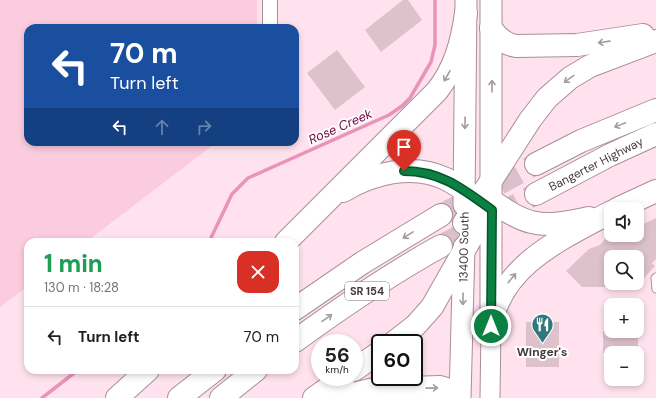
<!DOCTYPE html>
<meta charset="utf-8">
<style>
:root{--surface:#fff;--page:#f2f2f2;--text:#202124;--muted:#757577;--line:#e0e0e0}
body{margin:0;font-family:"DM Sans",sans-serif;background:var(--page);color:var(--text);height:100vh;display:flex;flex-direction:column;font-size:15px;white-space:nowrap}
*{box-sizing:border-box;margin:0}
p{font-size:13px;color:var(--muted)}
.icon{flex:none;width:22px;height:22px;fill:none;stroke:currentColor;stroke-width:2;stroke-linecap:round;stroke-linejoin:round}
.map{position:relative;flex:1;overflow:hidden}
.sheet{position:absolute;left:24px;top:238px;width:275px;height:136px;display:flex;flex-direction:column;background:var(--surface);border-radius:12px;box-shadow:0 2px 6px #0003}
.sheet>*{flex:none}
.hud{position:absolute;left:24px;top:24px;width:275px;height:122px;border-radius:12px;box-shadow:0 2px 6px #0003;background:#1a4fa0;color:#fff;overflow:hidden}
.tools{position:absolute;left:604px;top:202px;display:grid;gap:8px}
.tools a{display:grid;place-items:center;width:40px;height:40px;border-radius:8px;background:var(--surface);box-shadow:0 2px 6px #0003;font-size:20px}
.speed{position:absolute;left:311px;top:334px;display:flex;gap:8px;font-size:20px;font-weight:700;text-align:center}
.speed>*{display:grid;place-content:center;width:52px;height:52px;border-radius:50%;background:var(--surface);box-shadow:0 2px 6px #0003;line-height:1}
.speed small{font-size:10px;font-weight:400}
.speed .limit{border:2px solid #111;border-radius:6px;background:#fff;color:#111}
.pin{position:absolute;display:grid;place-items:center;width:34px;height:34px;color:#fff;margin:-41px -17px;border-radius:50% 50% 50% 0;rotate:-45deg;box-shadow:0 0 4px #0007}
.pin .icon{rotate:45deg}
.me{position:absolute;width:44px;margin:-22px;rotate:0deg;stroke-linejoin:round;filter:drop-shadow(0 0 3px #0008)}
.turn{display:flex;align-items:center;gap:14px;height:84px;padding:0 20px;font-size:18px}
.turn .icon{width:52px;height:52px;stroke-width:2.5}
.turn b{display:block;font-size:28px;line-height:34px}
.lanes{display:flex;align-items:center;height:38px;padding:0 20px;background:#0003;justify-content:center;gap:20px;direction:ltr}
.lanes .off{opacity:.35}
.round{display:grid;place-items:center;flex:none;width:42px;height:42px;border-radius:12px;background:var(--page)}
.head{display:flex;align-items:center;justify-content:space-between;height:68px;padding:0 20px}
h1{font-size:24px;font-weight:800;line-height:30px;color:#1e9e55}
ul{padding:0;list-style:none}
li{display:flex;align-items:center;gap:12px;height:60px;padding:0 20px;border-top:1px solid var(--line)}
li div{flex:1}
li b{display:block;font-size:15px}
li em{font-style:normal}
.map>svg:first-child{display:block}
.green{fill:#fbcbde}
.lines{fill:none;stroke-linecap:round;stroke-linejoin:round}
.stream{stroke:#e993b9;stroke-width:3.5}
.building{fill:#ddc2cc}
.highway-tunnel{stroke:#d9c0ca;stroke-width:22;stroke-dasharray:22 11;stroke-linecap:butt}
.lane-casing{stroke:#a88e98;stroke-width:9}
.street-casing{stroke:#a88e98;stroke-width:16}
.secondary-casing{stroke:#a88e98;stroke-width:21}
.primary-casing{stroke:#a88e98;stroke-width:23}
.highway-casing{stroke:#a88e98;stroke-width:24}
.lane{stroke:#fff;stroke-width:7}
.street{stroke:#fff;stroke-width:14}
.secondary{stroke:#fff;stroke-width:19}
.primary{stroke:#fff;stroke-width:21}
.highway{stroke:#fff;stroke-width:22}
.oneway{stroke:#a19c9e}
.route-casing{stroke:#07532c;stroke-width:10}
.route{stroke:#0b8043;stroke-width:7}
.labels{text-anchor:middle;stroke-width:4;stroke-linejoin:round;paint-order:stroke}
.shield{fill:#fff;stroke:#7b7476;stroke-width:1}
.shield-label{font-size:11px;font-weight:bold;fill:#43383c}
.street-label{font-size:12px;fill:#43383c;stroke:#fff}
.poi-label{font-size:12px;font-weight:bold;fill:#43383c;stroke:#fff}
.water-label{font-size:13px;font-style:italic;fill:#6e0544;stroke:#fff}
</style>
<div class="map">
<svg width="656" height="398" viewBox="0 0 656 398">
<rect width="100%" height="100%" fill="#ffe2ed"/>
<!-- green -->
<path class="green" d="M0 0H257V28H28V142H217L86 242H28V286L0 307Z"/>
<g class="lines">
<!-- stream -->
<g class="stream">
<path d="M209 242 232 194 248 178 389 115 402 106 410 98 431 62 435 45V0"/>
<path d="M42 398 78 370"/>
</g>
</g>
<!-- building -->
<g class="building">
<path d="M403 0H408L422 20 381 52 365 30Z"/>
<path d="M337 50 365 87 335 110 307 73Z"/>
<path d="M656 218V259L652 263 655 266 642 280 637 275V257H611V287H582L566 271 589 249 600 245 609 235H637V227Z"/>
<rect x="526" y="322" width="33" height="45"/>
<rect x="603" y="331" width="35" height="22"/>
</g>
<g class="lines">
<!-- highway-tunnel -->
<g class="highway-tunnel">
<path d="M441 215 536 164"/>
<path d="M441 246 536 194"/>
</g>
<defs>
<path id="lane" d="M656 277 655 278 656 289"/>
<path id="street" d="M270 0V28"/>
<path id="secondary" d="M490 398 491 326"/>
<g id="primary">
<path d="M491 0V320"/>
<path d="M464 205 466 0"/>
<path d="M460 398 464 247"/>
</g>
<g id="highway">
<path d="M491 28C497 38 505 44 516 46L577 45 643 35"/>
<path d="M536 164 581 141 656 110"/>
<path d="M343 191C373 173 413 163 446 179 462 187 477 200 492 210"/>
<path d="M483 194C524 225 537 230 589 218"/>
<path d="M536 194 610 155 656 134"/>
<path d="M617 209 656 191"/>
<path d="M464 223 530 120 547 98 570 78 590 66 656 41"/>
<path d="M286 242 437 91C455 68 462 42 466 13"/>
<path d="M295 309 362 263 441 215"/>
<path d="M491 326C501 265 561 239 611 212"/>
<path d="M295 341C342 307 390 274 441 246"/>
<path d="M393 343 415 326 432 307 487 210"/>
<path d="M354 370 380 352"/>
<path d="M117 398 148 370"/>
<path d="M179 398 215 370"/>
<path d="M221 398 256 370"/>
<path d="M314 398 344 377"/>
<path d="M338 398 374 389 440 387 450 390 459 398"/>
</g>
</defs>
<!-- lane casing -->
<use href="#lane" class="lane-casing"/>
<!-- street casing -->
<use href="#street" class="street-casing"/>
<!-- secondary casing -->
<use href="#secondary" class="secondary-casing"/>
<!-- primary casing -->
<use href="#primary" class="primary-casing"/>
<!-- highway casing -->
<use href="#highway" class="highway-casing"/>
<!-- lane -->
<use href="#lane" class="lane"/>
<!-- street -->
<use href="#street" class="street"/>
<!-- secondary -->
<use href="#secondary" class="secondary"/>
<!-- primary -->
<use href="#primary" class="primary"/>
<!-- highway -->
<use href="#highway" class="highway"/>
</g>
<!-- one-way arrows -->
<defs><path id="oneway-shaft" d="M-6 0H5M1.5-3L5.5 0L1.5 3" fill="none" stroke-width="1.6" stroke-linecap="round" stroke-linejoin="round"/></defs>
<g class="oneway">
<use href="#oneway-shaft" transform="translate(604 42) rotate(172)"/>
<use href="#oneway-shaft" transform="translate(447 76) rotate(120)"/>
<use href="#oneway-shaft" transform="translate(569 79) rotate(144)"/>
<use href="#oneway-shaft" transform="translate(492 86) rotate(-90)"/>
<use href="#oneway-shaft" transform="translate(465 123) rotate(91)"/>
<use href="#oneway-shaft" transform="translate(620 125) rotate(158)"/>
<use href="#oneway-shaft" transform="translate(408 235) rotate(149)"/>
<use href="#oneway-shaft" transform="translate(512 278) rotate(-51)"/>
<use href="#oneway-shaft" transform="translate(463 299) rotate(91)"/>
<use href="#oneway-shaft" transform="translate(327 318) rotate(-35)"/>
<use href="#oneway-shaft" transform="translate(432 388) rotate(-1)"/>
</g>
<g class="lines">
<defs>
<path id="route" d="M404 171C441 171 463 189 492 210L491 326"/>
</defs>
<!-- route casing -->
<use href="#route" class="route-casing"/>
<!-- route -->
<use href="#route" class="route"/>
</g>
<!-- icons -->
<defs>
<symbol id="restaurant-pin" viewBox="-11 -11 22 30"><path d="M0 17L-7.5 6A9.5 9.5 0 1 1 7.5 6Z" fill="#2f787e" stroke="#fff"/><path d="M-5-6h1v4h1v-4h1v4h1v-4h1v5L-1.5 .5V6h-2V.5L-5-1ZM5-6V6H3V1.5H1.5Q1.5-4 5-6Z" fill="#fff"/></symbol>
</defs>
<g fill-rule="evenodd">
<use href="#restaurant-pin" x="530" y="312" width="25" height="34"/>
</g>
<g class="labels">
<!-- shield labels -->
<rect class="shield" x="345" y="282" width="44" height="18" rx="3"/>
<g class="shield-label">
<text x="367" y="295">SR 154</text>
</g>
<!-- street labels -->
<g class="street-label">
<text transform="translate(596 164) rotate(-27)" y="4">Bangerter Highway</text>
<text transform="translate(464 247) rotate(-89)" y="4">13400 South</text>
</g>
<!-- poi labels -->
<g class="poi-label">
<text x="542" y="356">Winger's</text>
</g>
<!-- water labels -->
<g class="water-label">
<text transform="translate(340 126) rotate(-24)" y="5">Rose Creek</text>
</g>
</g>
</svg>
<div class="tools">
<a><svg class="icon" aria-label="sound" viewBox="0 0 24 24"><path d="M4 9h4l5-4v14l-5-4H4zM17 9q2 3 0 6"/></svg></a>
<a><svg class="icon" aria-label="search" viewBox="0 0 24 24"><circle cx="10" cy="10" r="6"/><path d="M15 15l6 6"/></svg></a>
<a>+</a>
<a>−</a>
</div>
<div class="speed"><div>56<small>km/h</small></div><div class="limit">60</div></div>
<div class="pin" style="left:404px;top:171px;background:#d93025"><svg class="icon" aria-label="arrive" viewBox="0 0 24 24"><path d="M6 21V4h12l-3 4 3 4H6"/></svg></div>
<svg class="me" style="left:491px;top:326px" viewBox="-20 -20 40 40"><circle r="17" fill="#0b8043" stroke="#fff" stroke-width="3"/><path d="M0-11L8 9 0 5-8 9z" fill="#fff"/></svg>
<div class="hud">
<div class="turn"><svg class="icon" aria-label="left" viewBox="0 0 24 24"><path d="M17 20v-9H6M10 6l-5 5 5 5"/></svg><div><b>70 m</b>Turn left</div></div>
<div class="lanes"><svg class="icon" aria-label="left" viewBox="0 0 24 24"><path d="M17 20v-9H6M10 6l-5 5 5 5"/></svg><svg class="icon off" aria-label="ahead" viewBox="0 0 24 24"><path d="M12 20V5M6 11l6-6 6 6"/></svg><svg class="icon off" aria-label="right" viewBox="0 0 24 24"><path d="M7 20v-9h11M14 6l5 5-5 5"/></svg></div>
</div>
<section class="sheet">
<div class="head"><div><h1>1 min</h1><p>130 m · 18:28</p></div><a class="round" style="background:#d93025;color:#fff"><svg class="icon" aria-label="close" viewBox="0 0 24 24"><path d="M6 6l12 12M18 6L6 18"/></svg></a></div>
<ul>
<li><svg class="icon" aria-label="left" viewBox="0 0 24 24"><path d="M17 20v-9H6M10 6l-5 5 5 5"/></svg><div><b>Turn left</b></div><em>70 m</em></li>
</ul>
</section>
</div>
